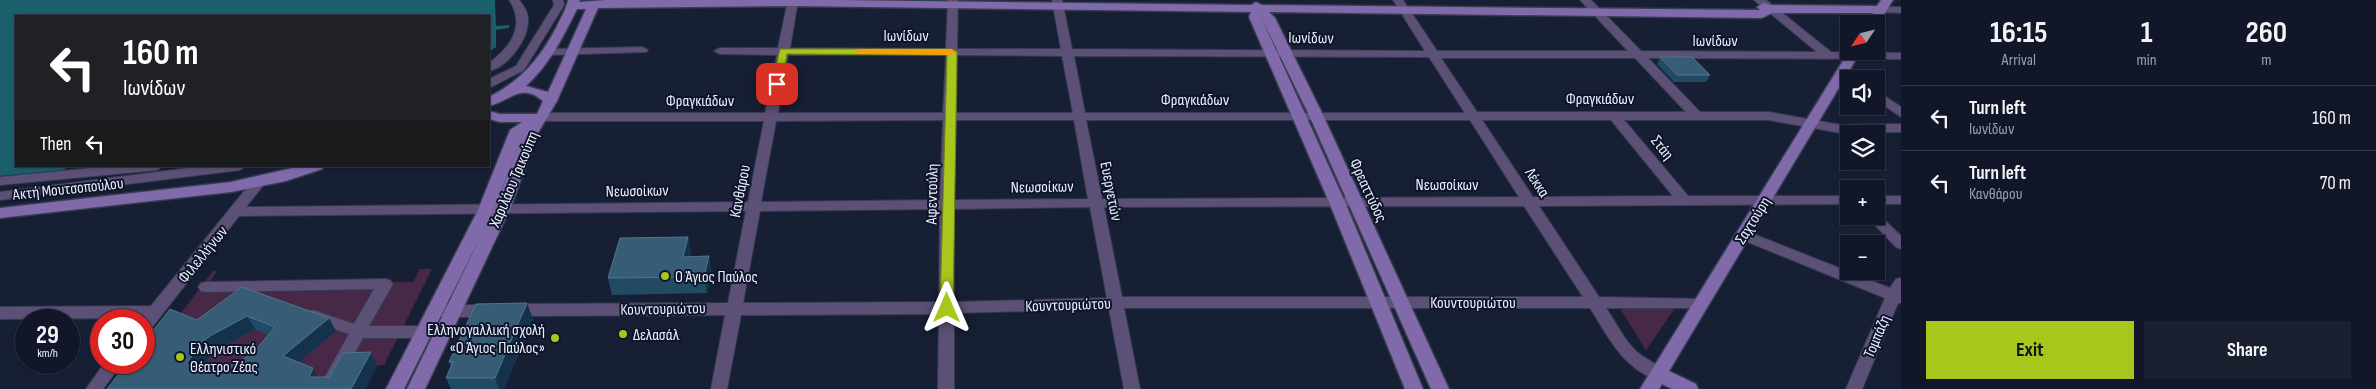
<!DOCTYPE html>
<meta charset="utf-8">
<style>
:root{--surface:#111728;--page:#1a2030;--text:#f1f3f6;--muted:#9c9fa8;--line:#303645;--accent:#a8c71d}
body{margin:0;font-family:"Sofia Sans Condensed",sans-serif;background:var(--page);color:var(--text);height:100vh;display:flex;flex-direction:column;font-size:19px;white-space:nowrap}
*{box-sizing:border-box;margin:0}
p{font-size:16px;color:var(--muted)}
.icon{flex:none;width:28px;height:28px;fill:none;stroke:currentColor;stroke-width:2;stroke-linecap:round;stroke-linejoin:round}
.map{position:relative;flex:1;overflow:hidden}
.side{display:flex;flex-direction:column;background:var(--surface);width:475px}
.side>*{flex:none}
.hud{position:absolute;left:15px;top:15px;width:475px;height:152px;border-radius:0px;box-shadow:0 1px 4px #0004,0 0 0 1px var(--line);background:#202124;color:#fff;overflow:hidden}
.needle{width:32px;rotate:235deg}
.tools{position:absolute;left:1840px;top:15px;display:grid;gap:10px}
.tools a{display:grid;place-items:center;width:45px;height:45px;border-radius:0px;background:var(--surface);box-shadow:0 1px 4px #0004,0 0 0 1px var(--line);font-size:25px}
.speed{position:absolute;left:15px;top:309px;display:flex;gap:10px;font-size:25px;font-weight:700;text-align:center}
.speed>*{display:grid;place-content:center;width:65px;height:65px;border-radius:50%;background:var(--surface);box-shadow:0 1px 4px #0004,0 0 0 1px var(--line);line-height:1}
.speed small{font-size:12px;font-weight:400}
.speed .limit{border:8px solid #d22;background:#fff;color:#111}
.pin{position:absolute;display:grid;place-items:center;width:42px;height:42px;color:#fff;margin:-21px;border-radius:10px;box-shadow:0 2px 8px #0006}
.me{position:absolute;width:55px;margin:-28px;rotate:0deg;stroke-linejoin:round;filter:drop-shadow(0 0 4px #0008)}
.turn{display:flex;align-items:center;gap:18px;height:105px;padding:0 25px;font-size:22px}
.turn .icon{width:65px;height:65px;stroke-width:2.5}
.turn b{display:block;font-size:35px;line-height:42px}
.then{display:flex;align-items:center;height:48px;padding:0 25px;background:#0003;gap:10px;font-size:19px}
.eta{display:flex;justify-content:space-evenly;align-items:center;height:85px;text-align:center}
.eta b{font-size:30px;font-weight:700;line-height:35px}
.action{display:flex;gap:10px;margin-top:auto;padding:10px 25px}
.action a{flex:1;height:58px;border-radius:0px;background:var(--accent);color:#111;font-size:20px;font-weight:700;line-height:58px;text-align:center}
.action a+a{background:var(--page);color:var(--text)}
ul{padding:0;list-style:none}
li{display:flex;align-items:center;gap:15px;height:65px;padding:0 25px;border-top:1px solid var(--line)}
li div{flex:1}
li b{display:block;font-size:19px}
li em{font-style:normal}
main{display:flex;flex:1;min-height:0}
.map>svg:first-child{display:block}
.green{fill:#472846}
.water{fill:#1b5f6a}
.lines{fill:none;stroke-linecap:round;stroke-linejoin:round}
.street-casing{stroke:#353c51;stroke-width:2}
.secondary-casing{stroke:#353c51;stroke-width:3}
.street{fill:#5d5077;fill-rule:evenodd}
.secondary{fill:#806aa9;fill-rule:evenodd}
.wall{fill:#214b65;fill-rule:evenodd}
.shaded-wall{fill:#14324b}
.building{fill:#375d76;stroke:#53748b;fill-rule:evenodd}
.route{fill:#a8c71d;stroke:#6d8113}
.slow{fill:#f59e0b}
.poi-dot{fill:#a8c71d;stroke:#0e152b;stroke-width:2}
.labels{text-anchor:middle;stroke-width:4;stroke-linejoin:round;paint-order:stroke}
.street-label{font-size:16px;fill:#ecf1fd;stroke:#0e152b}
.poi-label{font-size:16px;fill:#ecf1fd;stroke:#0e152b;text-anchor:start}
</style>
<main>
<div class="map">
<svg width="1901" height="389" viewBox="0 0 1901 389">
<rect width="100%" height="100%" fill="#171f35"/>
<!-- green -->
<g class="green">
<path d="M420 269H432L384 365 343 366 330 389H123L213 271H217L208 284 413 282Z"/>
<path d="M1619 307 1675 308 1646 350Z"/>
</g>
<!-- water -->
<path class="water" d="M0 0H495L496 26 509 25V28L496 30V47L489 52V16H16V166H68L64 170 0 176Z"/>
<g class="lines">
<defs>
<g id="street">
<path d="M509 0H519C524 6 529 13 528 21 528 40 507 68 489 71V63C511 47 526 25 509 0Z"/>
<path d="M553 0H563L564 5 524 70 489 88V79L516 66 554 5Z"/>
<path d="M788 0H798L790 48 946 49 948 0H958L957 49H1061L1052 0H1062L1072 49 1425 51 1393 0H1403L1437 51H1628L1580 0H1591L1641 51 1817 52 1754 0H1766L1831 52 1901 53V59L1648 58 1700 112H1769L1841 125 1901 124V132L1841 133 1769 120H1624L1688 196H1849V204L1539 206 1599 297 1706 299 1709 303 1706 307 1701 308H1606C1615 321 1622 336 1633 348 1641 358 1662 365 1666 374L1664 378 1658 380C1623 369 1608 336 1590 308H1124L1140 389H1124L1109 309 954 313V389H938L939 314 741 315 727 389H711L725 315 512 316 506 314 504 310 506 306 512 304 728 303 746 211 239 216 150 330 144 332V320H140L142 318 0 319V307L151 306 254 179 259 178 266 182 246 207 748 202 764 121H542L536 117 542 113H765L777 55 720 54 714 51 720 48H778ZM788 55H946L943 113H778ZM957 55 1062 56 1073 113H956ZM1074 56 1429 57 1465 113H1085ZM1441 58H1635L1686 112H1477ZM943 120 940 200 761 202 776 121ZM956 120H1074L1088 199 954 200ZM1086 120H1470L1519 197 1102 199ZM1482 120H1611L1673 196 1533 197ZM1524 206 1583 297H1122L1104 207ZM1090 207 1107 298 954 302V209ZM940 209 939 302 743 303 760 211Z"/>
<path d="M1881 7H1901V13L1877 12 1876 10Z"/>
<path d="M642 47 648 50 646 52 550 55 544 52 550 49Z"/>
<path d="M1845 65 1864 79H1850L1839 69Z"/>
<path d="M1876 90 1901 107V117L1876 100Z"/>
<path d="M112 166H163L157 170 0 185V177Z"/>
<path d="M205 166H246L240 170 0 200V192Z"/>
<rect x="1876" y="196" width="25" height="8"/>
<path d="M1876 212 1901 236V249L1896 247 1866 216H1876Z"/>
<path d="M1743 230 1890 288 1896 279 1901 278V303H1898L1862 389H1846L1885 298 1738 238 1736 235 1738 232Z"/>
<path d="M385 279 390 280 393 284 369 326H423L429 328 431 332 429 336 423 338H363L335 389H318L349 334 307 320 305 316 307 312 313 310 354 324 374 289 206 292 201 291 198 287 201 283 206 282Z"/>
<path d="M434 305H490L496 307 498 311 496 315 490 317H434L428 315 426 311 428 307Z"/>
<path d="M105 362H123L103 389H86Z"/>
</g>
<g id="secondary">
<path d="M568 0H580L579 2 606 0H836L1251 5 1256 2 1262 5 1760 10 1757 7 1763 3 1771 5 1877 6 1881 0H1893L1876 27V24H1866L1873 13H1772L1762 18 1269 12 1275 18 1323 115 1449 389H1431L1309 115 1261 17 1345 202 1423 389H1405L1329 202 1249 17 1251 12 792 6 598 8 557 101 539 131 510 209 425 389H407L494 209 524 132 494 210 404 389H386L478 210 510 130 522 122H500L489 119V111L500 114H537L543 101C521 82 510 101 489 106V97C520 81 539 60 556 28 560 19 566 10 568 0ZM577 9H586L548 92 526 86C550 64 563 37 577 9Z"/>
<path d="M1849 51H1861L1669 371 1696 384 1698 389H1672L1662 384 1659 389H1640Z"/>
<path d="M301 166H324L322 169 286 181 231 192 0 218V208L231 182Z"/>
</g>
</defs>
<!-- street casing -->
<use href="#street" class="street-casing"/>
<!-- secondary casing -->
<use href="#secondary" class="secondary-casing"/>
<!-- street -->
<use href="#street" class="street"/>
<!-- secondary -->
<use href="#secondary" class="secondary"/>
</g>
<!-- wall -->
<g class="wall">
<path d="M1660 57 1710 75 1706 82H1674L1657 64Z"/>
<path d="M75 166H101L76 168Z"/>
<path d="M688 237 691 253 690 257 712 272 707 293 612 295 608 278Z"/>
<path d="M242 287 336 331 299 362 318 377H329L371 352 377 366 365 389H107ZM255 329 268 335 253 353 233 365 210 369 202 367 211 356 219 349Z"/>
<path d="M533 319 504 389H451L446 378 451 367 449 362Z"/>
</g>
<!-- shaded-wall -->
<g class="shaded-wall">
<path d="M688 237 691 253 686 273 683 257Z"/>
<path d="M709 256 712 272 707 293 704 277Z"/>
<path d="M527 303 533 319 504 389H499L495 378Z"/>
<path d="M247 316 255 329 219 349 211 356 194 377 186 364 202 342 210 336Z"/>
<path d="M329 318 336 331 291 369 283 356Z"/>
<path d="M371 352 377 366 365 389H351Z"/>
<path d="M313 368 320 381 309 377Z"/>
</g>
<!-- building -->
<g class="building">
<path d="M1660 57H1692L1710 75H1677Z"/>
<path d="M688 237 683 257 709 256 704 277 608 278 620 238Z"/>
<path d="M242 287 329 318 283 356 313 368 309 377H329L343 353 371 352 351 389H107L128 362H144V342L170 309 197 320ZM247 316 275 327 253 353 233 365 210 369 186 364 202 342 210 336Z"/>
<path d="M527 303 495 378H446L453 362H449L476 304Z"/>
</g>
<!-- route -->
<path class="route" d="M780 49H952L957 52 953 308 951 311H942L940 308 947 55 787 54 782 84 777 87 772 84Z"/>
<!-- slow -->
<path class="slow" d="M859 49H951L956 52 951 55 856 54V50Z"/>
<!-- markers -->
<g class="poi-dot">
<circle cx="665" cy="276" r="5"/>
<circle cx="623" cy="334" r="5"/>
<circle cx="555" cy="338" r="5"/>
<circle cx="180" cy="357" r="5"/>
</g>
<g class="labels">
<!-- street labels -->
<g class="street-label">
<text x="906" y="41">Ιωνίδων</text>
<text transform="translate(1311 37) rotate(1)" y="6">Ιωνίδων</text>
<text x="1715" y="46">Ιωνίδων</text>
<text x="1600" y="104">Φραγκιάδων</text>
<text x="1195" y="105">Φραγκιάδων</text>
<text x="700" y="106">Φραγκιάδων</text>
<text transform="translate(1663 147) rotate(51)" y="6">Στάη</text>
<text transform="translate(513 179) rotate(-67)" y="6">Χαριλάου Τρικούπη</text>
<text transform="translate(1538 182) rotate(57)" y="6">Λέκκα</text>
<text x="1447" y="190">Νεωσοίκων</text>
<text transform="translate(1042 186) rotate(-1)" y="6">Νεωσοίκων</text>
<text transform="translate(68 188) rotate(-6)" y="6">Ακτή Μουτσοπούλου</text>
<text transform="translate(637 190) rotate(-1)" y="6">Νεωσοίκων</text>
<text transform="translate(1369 190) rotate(65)" y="6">Φρεαττύδος</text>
<text transform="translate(739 191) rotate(-79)" y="6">Κανθάρου</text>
<text transform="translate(1112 191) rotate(79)" y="6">Ευεργετών</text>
<text transform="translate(931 194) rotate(-89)" y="6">Αφεντούλη</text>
<text transform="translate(1752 220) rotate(-58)" y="6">Σαχτούρη</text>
<text transform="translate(202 254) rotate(-51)" y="6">Φιλελλήνων</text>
<text x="1473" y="308">Κουντουριώτου</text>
<text transform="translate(1068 304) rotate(-2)" y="6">Κουντουριώτου</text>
<text transform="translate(663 308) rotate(-1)" y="6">Κουντουριώτου</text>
<text transform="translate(1876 336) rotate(-67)" y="6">Τομπάζη</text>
</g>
<!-- poi labels -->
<g class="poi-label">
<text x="675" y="282">Ο Άγιος Παύλος</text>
<text x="545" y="335" text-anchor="end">Ελληνογαλλική σχολή<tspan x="545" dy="18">«Ο Άγιος Παύλος»</tspan></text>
<text x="633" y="340">Δελασάλ</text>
<text x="190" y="354">Ελληνιστικό<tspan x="190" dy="18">Θέατρο Ζέας</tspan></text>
</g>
</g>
</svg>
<div class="tools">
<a><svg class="needle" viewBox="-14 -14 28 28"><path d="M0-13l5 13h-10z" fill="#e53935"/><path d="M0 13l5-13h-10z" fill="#9c9fa8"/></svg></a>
<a><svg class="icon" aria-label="sound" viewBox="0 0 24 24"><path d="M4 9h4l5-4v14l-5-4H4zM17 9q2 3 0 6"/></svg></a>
<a><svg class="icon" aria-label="layers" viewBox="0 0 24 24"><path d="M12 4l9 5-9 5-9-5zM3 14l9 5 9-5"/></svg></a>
<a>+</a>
<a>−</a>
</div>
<div class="speed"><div>29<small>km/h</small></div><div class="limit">30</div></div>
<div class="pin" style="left:777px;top:84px;background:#d93025"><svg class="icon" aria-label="arrive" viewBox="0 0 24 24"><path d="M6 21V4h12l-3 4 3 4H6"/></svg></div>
<svg class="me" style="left:947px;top:308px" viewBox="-20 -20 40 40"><path d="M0-17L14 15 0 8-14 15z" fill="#a8c71d" stroke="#fff" stroke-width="4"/></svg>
<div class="hud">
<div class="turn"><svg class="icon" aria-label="left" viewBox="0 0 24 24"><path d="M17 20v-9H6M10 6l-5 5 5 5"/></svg><div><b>160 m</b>Ιωνίδων</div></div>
<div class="then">Then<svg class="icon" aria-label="left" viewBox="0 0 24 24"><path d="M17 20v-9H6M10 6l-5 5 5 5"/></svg></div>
</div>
</div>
<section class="side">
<div class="eta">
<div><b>16:15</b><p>Arrival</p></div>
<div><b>1</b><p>min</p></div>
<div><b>260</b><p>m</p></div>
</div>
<ul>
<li><svg class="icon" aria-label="left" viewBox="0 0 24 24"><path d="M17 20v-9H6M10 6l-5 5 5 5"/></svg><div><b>Turn left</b><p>Ιωνίδων</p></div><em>160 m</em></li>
<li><svg class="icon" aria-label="left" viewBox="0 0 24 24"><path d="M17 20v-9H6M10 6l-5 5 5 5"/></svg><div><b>Turn left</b><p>Κανθάρου</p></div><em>70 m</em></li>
</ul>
<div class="action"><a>Exit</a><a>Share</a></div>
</section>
</main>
